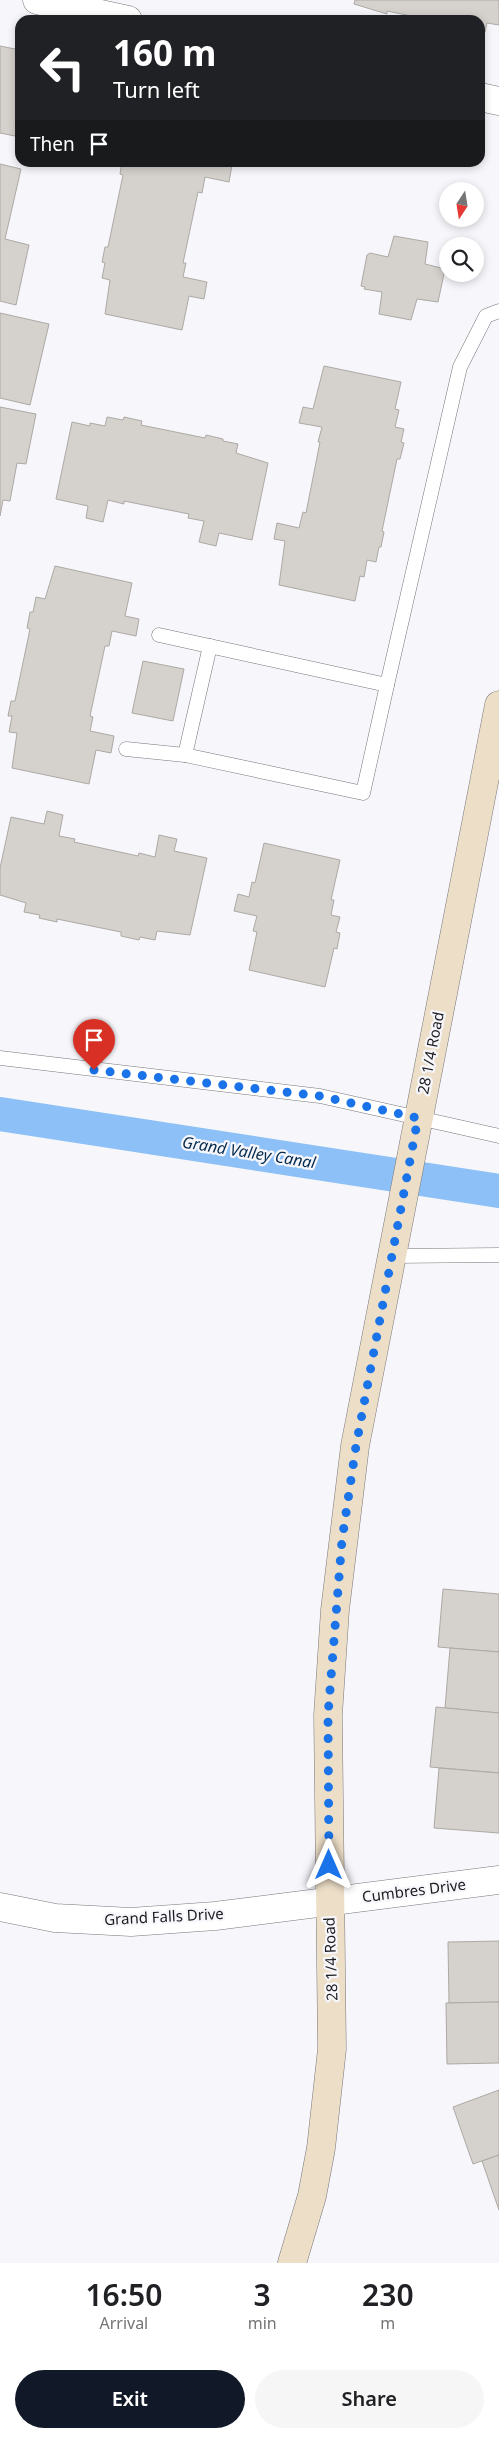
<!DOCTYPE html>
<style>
:root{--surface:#fff;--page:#f6f6f6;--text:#202124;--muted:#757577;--accent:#111827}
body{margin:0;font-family:"Noto Sans",sans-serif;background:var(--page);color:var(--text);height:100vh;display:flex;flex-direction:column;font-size:19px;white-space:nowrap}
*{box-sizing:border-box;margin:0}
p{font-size:16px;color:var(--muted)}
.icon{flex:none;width:28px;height:28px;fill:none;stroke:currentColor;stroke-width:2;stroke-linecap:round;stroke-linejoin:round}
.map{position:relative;height:2263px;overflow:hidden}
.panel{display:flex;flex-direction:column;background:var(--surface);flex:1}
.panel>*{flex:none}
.guide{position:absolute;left:15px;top:15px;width:470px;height:152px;border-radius:15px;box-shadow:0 2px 8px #0003;background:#202124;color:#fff;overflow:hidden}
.needle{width:32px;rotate:192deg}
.fabs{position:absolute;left:439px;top:182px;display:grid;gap:10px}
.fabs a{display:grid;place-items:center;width:45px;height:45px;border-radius:50%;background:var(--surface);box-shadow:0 2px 8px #0003;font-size:25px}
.pin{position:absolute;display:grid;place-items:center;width:42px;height:42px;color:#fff;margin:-51px -21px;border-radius:50% 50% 50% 0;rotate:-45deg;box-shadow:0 0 5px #0007}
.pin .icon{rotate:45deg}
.me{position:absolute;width:55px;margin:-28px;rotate:0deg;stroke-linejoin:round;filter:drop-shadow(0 0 4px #0008)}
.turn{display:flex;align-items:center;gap:18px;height:105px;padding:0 15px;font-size:22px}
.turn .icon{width:65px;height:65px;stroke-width:2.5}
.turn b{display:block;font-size:35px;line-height:42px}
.then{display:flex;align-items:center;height:48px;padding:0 15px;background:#0003;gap:10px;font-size:19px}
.eta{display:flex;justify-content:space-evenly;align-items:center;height:85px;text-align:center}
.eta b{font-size:30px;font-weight:600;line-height:35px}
.button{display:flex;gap:10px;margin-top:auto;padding:10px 15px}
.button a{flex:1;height:58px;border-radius:30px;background:var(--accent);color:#fff;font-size:20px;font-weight:600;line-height:58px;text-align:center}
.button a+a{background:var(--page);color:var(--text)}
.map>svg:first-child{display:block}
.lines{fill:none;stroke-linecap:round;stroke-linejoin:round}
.canal{stroke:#8cc0f6;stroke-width:34}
.building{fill:#d5d1cd;stroke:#ada9a5}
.lane-casing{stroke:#77777c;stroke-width:15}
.street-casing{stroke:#77777c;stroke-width:29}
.secondary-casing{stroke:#77777c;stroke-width:29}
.lane{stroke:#fff;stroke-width:14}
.street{stroke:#fff;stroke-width:28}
.secondary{stroke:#ecdec7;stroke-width:28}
.route{stroke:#1a73e8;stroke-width:9;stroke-dasharray:0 16.2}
.labels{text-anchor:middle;stroke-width:4.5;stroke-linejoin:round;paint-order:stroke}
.street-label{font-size:15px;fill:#1c1c1e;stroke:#f6f6fb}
.water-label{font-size:16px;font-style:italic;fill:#052b4e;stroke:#f6f6fb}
</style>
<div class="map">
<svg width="499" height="2263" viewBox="0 0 499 2263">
<rect width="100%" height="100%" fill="#f6f6fb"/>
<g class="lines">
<!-- canal -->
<path class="canal" d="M0 1114 499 1191"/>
</g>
<!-- building -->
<g class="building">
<path d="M355 0H499V25L487 23 485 32 480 31V20H430L387 11V14L354 4Z"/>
<path d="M0 46 20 50V137L0 133Z"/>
<path d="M122 162H219L232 165 229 182 205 177 202 193 198 192 183 263H186L183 277 207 282 204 299 189 296 182 330 105 314 110 280 102 278 105 263 102 262 105 247H108L123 175 120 174Z"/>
<path d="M0 164 21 169 5 239 29 245 16 305 0 301Z"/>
<path d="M394 236 428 242 425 264 445 269 438 302 417 299 411 320 379 314 382 292 364 289 365 287 361 286 367 255 370 253 388 257Z"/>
<path d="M0 313 49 324 30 405 0 398Z"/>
<path d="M324 366 401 382 395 409 399 410 395 427 404 429 401 442 404 443 400 459H397L382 531 384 532 381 547H379L376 562 367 560 364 577 360 576 355 601 279 585 285 541 274 539 277 523 299 528 303 512 306 513 320 442H318L322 427 299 423 303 407 313 409Z"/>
<path d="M0 407 36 414 26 464 17 463 10 501 3 500 0 516Z"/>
<path d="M107 417 123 420 124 417 142 421 141 425 205 438 206 435 223 439V441L238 444 236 453 268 463 252 540 219 533 216 546 199 542 204 521 188 518 189 514 124 501V504L108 500 103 522 86 518 88 506 56 499 72 422 90 426V423L105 426Z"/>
<path d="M55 566 132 583 125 616 139 619 136 636 112 631 109 646H105L90 716 93 717 90 731 114 736 111 753 96 750 89 784 12 768 17 733 9 732 12 716H8L11 701H15L30 629 27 628 30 612H33L36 597 45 599Z"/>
<path d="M143 661 184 669 173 721 132 713Z"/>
<path d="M47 811 63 815 59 836 75 839 74 842 138 856 139 853 155 857 159 835 177 839 174 851 207 858 190 935 157 931 155 940 140 937 139 940 121 936V932L57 919V922L39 918 40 915 24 912 26 903 0 895V868L11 817 44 824Z"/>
<path d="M264 843 340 860 331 900H334L331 915 340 917 336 932 340 933 337 949 334 948 325 987 249 970 257 932 253 931 257 916 234 911 238 894 249 897 252 882 255 883Z"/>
<path d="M443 1589 499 1594V1652L438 1647Z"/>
<path d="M450 1648 499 1652V1713L445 1708Z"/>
<path d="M436 1707 499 1713V1773L430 1767Z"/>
<path d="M439 1768 499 1773V1833L434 1828Z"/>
<path d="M499 1941V2002L449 2003 448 1942Z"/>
<path d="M499 2002V2063L447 2064 446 2003Z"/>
<path d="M499 2090V2155L473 2164 453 2107Z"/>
<path d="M499 2155V2210L482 2161Z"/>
</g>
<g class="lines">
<defs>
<g id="lane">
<path d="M159 635 387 685 460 367 486 316 499 311"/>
<path d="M126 749 185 755 210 646"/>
<path d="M185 755 363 793 387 685"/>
<path d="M0 1058 320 1096 499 1136"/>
<path d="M392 1256 499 1255"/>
</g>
<g id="street">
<path d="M37 0 128 20"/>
<path d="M480 97 499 101"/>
<path d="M0 1907 55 1918 131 1922 215 1916 499 1880"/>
</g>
<path id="secondary" d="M292 2263 312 2196 321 2148 332 2049 328 1715 335 1610 355 1446 499 705"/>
</defs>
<!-- lane casing -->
<use href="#lane" class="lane-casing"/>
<!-- street casing -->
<use href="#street" class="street-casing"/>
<!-- secondary casing -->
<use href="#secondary" class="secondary-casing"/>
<!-- lane -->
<use href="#lane" class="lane"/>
<!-- street -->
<use href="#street" class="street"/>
<!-- secondary -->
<use href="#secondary" class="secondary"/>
</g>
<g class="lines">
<!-- route -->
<path class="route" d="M94 1070 320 1096 418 1118 356 1446 342 1540 328 1715 329 1865"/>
</g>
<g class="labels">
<!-- street labels -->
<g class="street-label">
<text transform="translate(431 1053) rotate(-79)" y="5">28 1/4 Road</text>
<text transform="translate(414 1891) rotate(-7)" y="5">Cumbres Drive</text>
<text transform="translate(164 1917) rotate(-3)" y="5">Grand Falls Drive</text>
<text transform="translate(331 1959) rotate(-92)" y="5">28 1/4 Road</text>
</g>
<!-- water labels -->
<g class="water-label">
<text transform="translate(249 1152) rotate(9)" y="6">Grand Valley Canal</text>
</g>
</g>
</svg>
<div class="fabs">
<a><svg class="needle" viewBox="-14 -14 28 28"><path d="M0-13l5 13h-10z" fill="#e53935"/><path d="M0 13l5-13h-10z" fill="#757577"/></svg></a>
<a><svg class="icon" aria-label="search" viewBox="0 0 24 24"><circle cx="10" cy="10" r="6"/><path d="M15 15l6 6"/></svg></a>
</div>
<div class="pin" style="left:94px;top:1070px;background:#d93025"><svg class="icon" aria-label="arrive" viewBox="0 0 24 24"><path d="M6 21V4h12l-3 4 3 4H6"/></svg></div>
<svg class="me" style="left:329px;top:1865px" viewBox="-20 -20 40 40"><path d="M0-17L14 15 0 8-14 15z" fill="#1a73e8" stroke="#fff" stroke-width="4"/></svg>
<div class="guide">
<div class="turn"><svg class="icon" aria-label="left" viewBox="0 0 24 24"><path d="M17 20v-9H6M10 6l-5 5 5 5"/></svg><div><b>160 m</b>Turn left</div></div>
<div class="then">Then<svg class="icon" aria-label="arrive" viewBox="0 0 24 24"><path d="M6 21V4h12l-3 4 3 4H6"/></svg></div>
</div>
</div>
<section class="panel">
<div class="eta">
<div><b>16:50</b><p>Arrival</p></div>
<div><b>3</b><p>min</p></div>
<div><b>230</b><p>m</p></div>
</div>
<div class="button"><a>Exit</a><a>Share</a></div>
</section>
